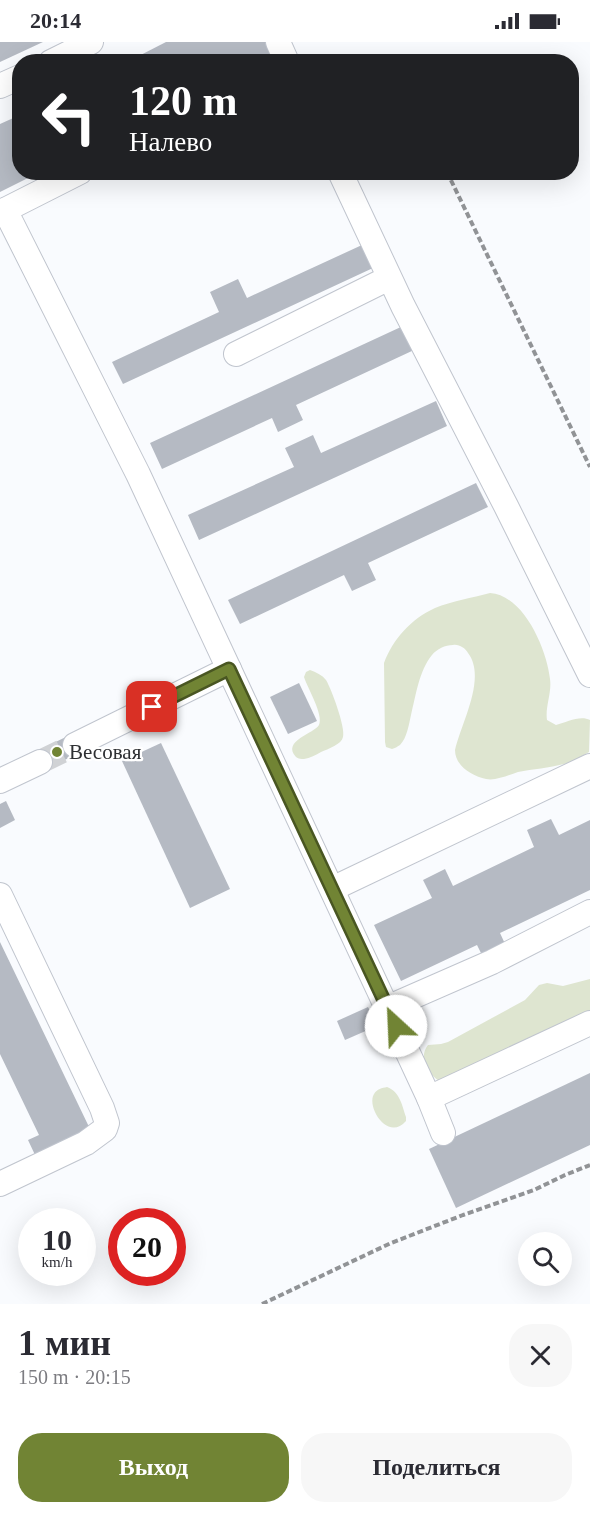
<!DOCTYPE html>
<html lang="ru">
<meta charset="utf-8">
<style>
:root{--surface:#fff;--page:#f7f7f7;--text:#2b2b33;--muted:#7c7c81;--accent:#718434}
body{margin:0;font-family:Georgia,serif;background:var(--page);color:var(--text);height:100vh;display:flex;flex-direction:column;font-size:22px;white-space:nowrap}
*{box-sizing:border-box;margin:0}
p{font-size:20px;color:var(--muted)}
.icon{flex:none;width:33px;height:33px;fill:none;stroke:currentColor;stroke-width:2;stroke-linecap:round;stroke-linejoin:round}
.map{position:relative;height:1262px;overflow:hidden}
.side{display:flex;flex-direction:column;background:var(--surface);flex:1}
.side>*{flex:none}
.guide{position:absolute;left:12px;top:12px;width:567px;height:126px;border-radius:24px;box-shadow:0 6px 24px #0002;background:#202124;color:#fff;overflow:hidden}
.tools{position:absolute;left:518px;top:1190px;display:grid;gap:12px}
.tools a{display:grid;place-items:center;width:54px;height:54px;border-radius:50%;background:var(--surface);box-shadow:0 6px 24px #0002;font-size:30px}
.speed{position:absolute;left:18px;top:1166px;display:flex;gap:12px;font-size:30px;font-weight:700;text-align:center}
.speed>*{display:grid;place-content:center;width:78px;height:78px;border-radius:50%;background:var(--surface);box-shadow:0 6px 24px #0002;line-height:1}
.speed small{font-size:15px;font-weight:400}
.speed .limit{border:9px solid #d22;background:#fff;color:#111}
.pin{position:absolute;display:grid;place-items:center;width:51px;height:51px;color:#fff;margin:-26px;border-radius:12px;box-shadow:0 3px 9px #0006}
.me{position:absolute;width:66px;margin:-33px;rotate:335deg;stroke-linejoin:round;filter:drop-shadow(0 0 4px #0008)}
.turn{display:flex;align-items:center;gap:21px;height:126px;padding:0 18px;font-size:27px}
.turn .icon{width:78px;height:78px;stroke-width:2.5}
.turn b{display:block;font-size:42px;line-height:51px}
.round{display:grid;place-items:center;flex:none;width:63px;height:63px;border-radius:24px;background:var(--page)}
.overview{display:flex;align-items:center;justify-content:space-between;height:102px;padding:0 18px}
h1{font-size:36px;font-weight:800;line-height:45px}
.action{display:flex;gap:12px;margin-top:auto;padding:12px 18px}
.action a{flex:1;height:69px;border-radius:24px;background:var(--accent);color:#fff;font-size:24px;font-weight:800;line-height:69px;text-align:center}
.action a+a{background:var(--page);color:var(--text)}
.status{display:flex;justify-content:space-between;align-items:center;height:42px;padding:0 30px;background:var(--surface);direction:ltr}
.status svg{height:16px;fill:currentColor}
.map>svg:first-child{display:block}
.green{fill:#dee5d0}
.building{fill:#b5bac3}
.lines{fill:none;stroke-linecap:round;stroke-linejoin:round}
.minor-tunnel{stroke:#d0d2d5;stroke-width:24;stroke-dasharray:24 12;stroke-linecap:butt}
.minor-casing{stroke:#c0c5ce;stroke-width:26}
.path{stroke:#919396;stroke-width:4;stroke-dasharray:6 3;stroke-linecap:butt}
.minor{stroke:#fff;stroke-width:24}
.route-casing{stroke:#495622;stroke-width:15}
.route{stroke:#718434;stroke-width:10}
.poi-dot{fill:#718434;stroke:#fff;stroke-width:2}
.labels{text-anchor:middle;stroke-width:4.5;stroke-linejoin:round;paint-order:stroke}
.poi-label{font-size:21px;fill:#2e3033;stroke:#fff;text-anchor:start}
</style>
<div class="status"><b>20:14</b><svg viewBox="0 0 49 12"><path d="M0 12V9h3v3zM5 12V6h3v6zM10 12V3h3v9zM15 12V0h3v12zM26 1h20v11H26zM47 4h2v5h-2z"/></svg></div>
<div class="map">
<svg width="590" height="1262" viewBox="0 0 590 1262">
<rect width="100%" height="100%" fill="#f9fbfe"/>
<!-- green -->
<g class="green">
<path d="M490 551C524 553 547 608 550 637 552 651 545 665 547 678L556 683C567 680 580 673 590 678L589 710C582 714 573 720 564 722 549 726 533 727 518 730 509 733 496 739 486 737 472 734 455 724 455 708 461 681 487 636 468 611 465 606 459 602 453 603 445 603 437 607 432 613 419 629 416 653 411 673 409 682 407 696 400 703 397 705 395 706 392 707L386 705 385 700 384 621C393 597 411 577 435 566 452 559 472 556 490 551Z"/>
<path d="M310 628C316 630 322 633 326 638 331 646 346 686 343 695 342 702 328 707 321 710 316 713 310 716 304 717 301 717 299 717 296 715 281 699 315 691 319 683 324 673 307 645 304 635L306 630Z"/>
<path d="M590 937V973L439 1039C428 1032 418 1015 428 1003L441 1002 448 1000 525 958 539 943 547 941 563 944Z"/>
<path d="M387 1045C400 1050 402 1063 406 1075V1079C388 1100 366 1065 374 1052 377 1047 382 1046 387 1045Z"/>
</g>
<!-- building -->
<g class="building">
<path d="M0 0H43L0 20Z"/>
<path d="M166 0H265L272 16 264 20H127Z"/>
<path d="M20 73V130H40L0 150V82Z"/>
<path d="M362 203 373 226 123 342 112 320 219 270 210 250 238 237 247 256Z"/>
<path d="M403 284 414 308 296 363 303 378 278 390 272 376 162 427 150 401Z"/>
<path d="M436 359 447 384 199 498 188 473 294 425 285 406 313 393 321 411Z"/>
<path d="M476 441 488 465 368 521 376 538 352 549 344 533 240 582 228 558Z"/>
<path d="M299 641 317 679 288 692 270 655Z"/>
<path d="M70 693 79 711 44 728 35 710Z"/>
<path d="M161 701 230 847 190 866 122 719Z"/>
<path d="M6 759 15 778 0 786V762Z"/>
<path d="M551 777 559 793 590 778V848L500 891 506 904 483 915 477 903 401 939 374 883 432 856 423 838 445 827 453 844 534 805 527 788Z"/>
<path d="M0 900 91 1089 36 1115 28 1098 39 1093 0 1012Z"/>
<path d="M368 965 377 984 345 998 337 979Z"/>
<path d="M590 1031V1103L456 1166 429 1107Z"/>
</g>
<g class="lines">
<!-- minor-tunnel -->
<path class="minor-tunnel" d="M40 720 75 703"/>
<defs>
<g id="minor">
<path d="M278 0 287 20"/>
<path d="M51 20 91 0"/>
<path d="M0 44 20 35"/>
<path d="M340 130 403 264 506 464 590 633"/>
<path d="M5 168 80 130"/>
<path d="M0 170 5 168 138 432 429 1056"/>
<path d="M236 312 389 236"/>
<path d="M75 703 229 627"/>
<path d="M0 739 40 720"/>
<path d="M332 847 590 724"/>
<path d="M0 853 102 1066 107 1081 105 1087 86 1101 0 1142"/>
<path d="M387 966 492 920 590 870"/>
<path d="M443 1091 429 1056 590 981"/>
</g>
</defs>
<!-- minor casing -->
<use href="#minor" class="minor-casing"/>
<!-- path -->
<g class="path">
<path d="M447 130 590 425"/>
<path d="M262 1262 391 1201 463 1173 534 1148 565 1133 590 1123"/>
</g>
<!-- minor -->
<use href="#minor" class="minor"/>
</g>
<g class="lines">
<defs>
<path id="route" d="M152 665 229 627 396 984"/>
</defs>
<!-- route casing -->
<use href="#route" class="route-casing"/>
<!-- route -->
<use href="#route" class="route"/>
</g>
<!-- markers -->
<circle class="poi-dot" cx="57" cy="710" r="6"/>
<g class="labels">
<!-- poi labels -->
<g class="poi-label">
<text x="69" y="717">Весовая</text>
</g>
</g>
</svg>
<div class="tools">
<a><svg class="icon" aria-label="search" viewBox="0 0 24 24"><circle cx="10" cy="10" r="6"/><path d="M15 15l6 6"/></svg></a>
</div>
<div class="speed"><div>10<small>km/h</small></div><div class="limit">20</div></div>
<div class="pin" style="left:152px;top:665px;background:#d93025"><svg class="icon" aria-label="arrive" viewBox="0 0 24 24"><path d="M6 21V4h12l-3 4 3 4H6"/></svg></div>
<svg class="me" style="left:396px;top:984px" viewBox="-20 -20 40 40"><circle r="19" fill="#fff"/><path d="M0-13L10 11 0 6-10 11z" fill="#718434"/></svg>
<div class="guide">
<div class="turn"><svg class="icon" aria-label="left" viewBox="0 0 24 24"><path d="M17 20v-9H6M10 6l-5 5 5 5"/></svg><div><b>120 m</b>Налево</div></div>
</div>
</div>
<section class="side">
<div class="overview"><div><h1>1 мин</h1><p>150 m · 20:15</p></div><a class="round"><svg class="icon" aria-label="close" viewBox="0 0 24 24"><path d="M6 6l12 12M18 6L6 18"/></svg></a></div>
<div class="action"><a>Выход</a><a>Поделиться</a></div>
</section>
